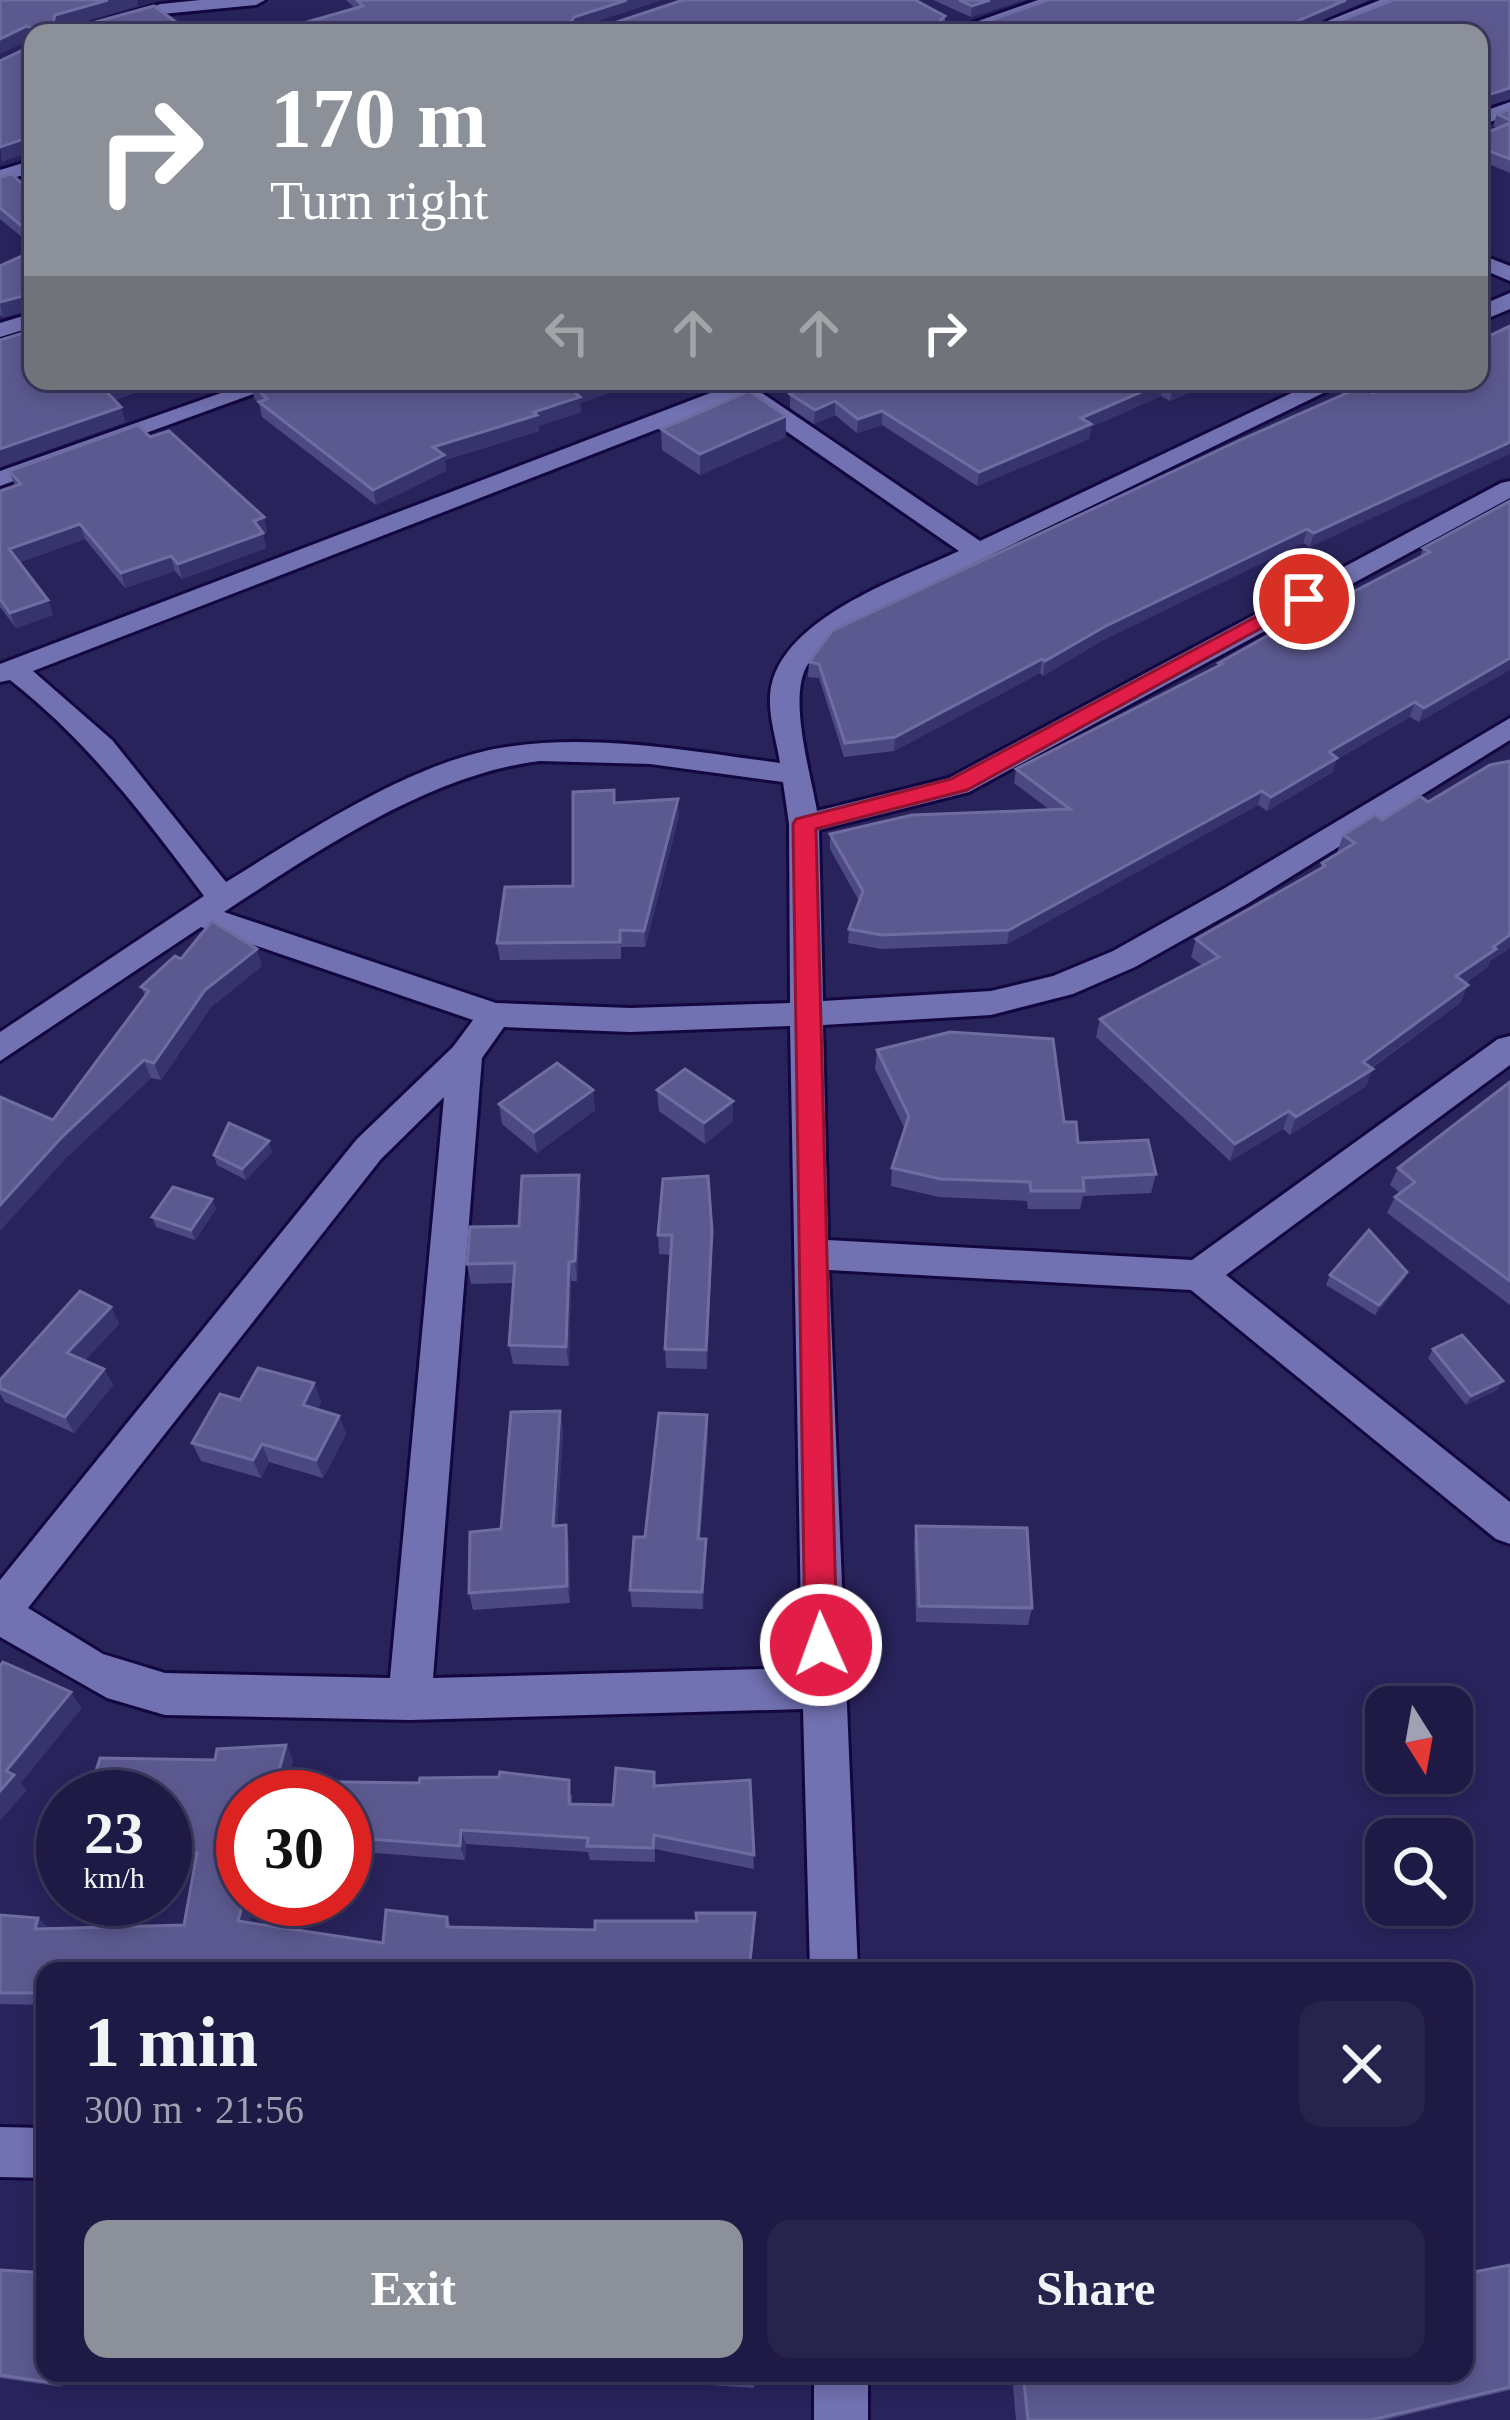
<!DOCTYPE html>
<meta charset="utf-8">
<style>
:root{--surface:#1f1a45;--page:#27234c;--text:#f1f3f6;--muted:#a1a1b3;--line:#3c385e;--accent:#8c9099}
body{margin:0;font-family:"Times New Roman",serif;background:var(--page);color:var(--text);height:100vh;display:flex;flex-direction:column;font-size:45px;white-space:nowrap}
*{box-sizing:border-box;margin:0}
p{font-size:39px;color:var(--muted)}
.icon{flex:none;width:66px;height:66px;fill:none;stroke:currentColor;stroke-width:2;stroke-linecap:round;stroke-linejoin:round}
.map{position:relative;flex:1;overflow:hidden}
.details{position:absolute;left:36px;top:1962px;width:1437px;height:420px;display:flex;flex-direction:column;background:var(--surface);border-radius:24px;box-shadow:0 6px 18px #0003,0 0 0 3px var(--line)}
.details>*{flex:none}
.hud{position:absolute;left:24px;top:24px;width:1464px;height:366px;border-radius:24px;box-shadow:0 6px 18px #0003,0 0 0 3px var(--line);background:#8c9099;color:#fff;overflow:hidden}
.needle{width:78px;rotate:169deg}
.fabs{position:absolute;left:1365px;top:1686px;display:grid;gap:24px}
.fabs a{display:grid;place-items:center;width:108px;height:108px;border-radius:24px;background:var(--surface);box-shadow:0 6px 18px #0003,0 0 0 3px var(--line);font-size:60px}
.speed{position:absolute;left:36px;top:1770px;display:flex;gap:24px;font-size:60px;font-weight:700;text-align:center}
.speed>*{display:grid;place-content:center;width:156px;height:156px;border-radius:50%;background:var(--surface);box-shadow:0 6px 18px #0003,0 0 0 3px var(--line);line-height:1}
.speed small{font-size:30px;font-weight:400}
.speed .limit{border:18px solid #d22;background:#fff;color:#111}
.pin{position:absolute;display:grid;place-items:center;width:102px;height:102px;color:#fff;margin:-51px;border:6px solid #fff;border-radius:50%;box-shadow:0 3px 12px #0007}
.me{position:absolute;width:132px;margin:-66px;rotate:358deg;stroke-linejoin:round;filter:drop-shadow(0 0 9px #0008)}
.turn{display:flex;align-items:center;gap:42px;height:252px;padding:0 48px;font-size:54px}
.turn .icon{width:156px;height:156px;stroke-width:2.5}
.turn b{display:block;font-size:84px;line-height:102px}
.lanes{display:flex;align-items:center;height:114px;padding:0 48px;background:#0003;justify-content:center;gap:60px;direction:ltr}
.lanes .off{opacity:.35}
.round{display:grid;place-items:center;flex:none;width:126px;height:126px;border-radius:24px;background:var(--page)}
.summary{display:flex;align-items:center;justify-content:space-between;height:204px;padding:0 48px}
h1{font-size:72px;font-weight:800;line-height:90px}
.action{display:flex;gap:24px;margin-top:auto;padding:24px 48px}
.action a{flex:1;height:138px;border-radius:24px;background:var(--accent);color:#fff;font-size:48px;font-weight:800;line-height:138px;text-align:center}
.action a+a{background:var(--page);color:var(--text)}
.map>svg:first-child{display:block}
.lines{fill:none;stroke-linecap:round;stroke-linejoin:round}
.street-casing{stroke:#13073f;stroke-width:6}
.street{fill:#7271b1;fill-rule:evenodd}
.wall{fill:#4c4982}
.shaded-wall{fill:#37336d}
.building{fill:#5b598f;stroke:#6e6da1;stroke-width:3}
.route{fill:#e11d48;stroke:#92132f;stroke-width:3}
</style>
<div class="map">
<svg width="1510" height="2420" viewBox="0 0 1510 2420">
<rect width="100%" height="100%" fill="#29235c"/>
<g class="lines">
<defs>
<g id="street">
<path d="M200 0H265L256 5 162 14 90 33H60L161 4Z"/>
<path d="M1038 0H1065L971 33H944Z"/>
<path d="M1380 0H1406L1323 33H1297Z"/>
<path d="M1510 102V115L1479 126V113Z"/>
<path d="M33 160V172L0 182V170Z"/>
<path d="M1479 254 1510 266V281L1479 268Z"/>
<path d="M1510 293V309L1479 322V306Z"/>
<path d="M33 313V327L0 337V323Z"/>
<path d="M255 381H289L0 486V471Z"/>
<path d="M1317 381H1348L857 620C840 633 820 646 808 664 787 696 811 774 817 811L949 778 1501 483 1510 481V498L969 792 819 830 823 1001 991 991 1053 976 1113 951 1225 888 1510 718V740L1247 904 1135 967 1073 994 991 1015 823 1025 828 1240 1192 1260 1498 1039 1510 1036V1065L1226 1275 1510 1502V1544L1496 1539 1191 1290 829 1270 858 1971H810L803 1709 410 1720 165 1715 107 1698 0 1637V1580L357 1139 453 1047 473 1020 201 927 0 1061V1032L204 896C145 817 88 741 10 680L0 682V664L739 382 753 387 980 541ZM738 398 959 551C901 578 772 621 770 698 769 719 777 742 780 763 689 751 597 733 506 747 412 761 306 833 226 882L112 740 33 671ZM540 761 650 764 783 782 789 824 790 1003 630 1008 496 1003 224 912C316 852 430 774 540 761ZM790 1026 802 1668 433 1678 482 1058 504 1027 630 1032ZM444 1097 390 1678 165 1673 103 1654 28 1608 381 1159Z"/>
<path d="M0 2127 45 2128V2178L0 2177Z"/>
<rect x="814" y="2373" width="54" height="47"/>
</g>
</defs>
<!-- street casing -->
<use href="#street" class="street-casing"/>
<!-- street -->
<use href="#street" class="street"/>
</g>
<!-- wall -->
<g class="wall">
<path d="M346 0H661L588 24 605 26 945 16V26H1327L1510 0V99L1479 108V33H269L355 8Z"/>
<path d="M933 0H1024L971 17Z"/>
<path d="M1510 109V173L1479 160V136L1498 128 1493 126 1497 114Z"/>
<path d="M0 177 33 195V246L0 219Z"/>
<path d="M33 251V381H168L114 400 121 407 125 422 0 467V340L25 333 21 319 32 315V310L3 317 0 315V266Z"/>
<path d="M1214 381 1170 401 1161 396 1091 427 1089 439 977 486 882 425 857 433 835 415 814 424 790 408V394Z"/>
<path d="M251 383 631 385 580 403 581 412 538 426 539 431 445 460 446 471 376 505 262 417 259 403 254 398Z"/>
<path d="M1361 387 1310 547 1303 543 1101 641 1043 676 1040 673 894 751 844 757 819 678 808 677 809 662Z"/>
<path d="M661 429 786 437 700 475 662 450Z"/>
<path d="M150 437 264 517 267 532 263 533 266 548 182 579 175 571 125 588 85 539 20 562 53 615 16 628 0 607V491L15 486 9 471Z"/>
<path d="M1510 501 1419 722 1410 717 1336 760 1333 772 1267 811 1258 805 1007 944 881 949 848 943 849 929 859 901 830 849V834L1050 810 1014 783 1016 769 1218 667 1219 663 1420 557 1423 548Z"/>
<path d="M1510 761V948L1490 961 1488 967 1465 983 1468 985 1460 1003 1372 1068 1366 1086 1290 1135 1283 1129 1230 1161 1096 1037 1100 1019 1203 966 1191 957 1196 939 1320 869 1322 863 1337 853 1343 835 1428 802Z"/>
<path d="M615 803 679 816 645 947H621V959L500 960 497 943 573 886Z"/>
<path d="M181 959 262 966 211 1007 161 1080 151 1078 69 1155 53 1120 145 996 141 987Z"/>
<path d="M877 1050 1064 1122 1078 1143 1156 1174 1151 1193 1083 1196 1080 1209H1028L1027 1201 939 1197 891 1186 892 1168 905 1129 875 1069Z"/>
<path d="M1510 1082V1305L1387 1213 1395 1197 1400 1193 1390 1185 1398 1168Z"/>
<path d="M593 1090 595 1110 537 1153 502 1124 499 1104Z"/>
<path d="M657 1090 733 1121 705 1144 659 1111Z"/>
<path d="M272 1152 246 1180 217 1165 214 1155Z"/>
<path d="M663 1179 712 1251 707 1369 666 1368 665 1349 671 1255 659 1254 658 1235Z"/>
<path d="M581 1195 577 1281H571L569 1366 513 1364 509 1345 513 1283 471 1284 467 1264 519 1226Z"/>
<path d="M212 1199 216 1209 195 1240 156 1227 152 1217Z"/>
<path d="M1407 1272 1402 1282 1375 1315 1326 1285 1330 1275Z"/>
<path d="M111 1307 119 1324 85 1360 104 1369 113 1385 74 1433 5 1402 0 1394V1380Z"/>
<path d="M1433 1349 1503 1381 1497 1390 1466 1405 1428 1358Z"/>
<path d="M314 1383 321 1402 317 1409 339 1416 346 1434 323 1478 269 1462 261 1478 201 1461 192 1443 240 1400Z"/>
<path d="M560 1411 563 1430 557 1526 566 1525 569 1543 570 1603 473 1610 469 1593Z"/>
<path d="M708 1434 700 1539H706L703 1609 632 1607 630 1590 645 1537Z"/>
<path d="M916 1526 1032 1608 1028 1625 916 1622 914 1543Z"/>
<path d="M286 1745 293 1760 288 1782 572 1795V1804L613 1805 654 1772 656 1785 750 1780 754 1869 655 1849V1862L590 1860 588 1852 466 1844 465 1860 363 1852 362 1862 345 1863V1797H243L250 1923 383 1943 447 1917 451 1927 595 1930 755 1926 750 1971H45V2005L0 2004V1915L38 1918 48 1929 184 1925 195 1867 165 1866V1797L215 1760Z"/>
<path d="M1510 2265V2390L1385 2420H1016L1012 2375 1014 2373H1464Z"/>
<path d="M0 2270 62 2387 0 2378Z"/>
<path d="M755 2373 754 2388 679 2383 677 2377Z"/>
</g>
<!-- shaded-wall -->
<g class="shaded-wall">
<path d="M108 0H137L138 6 59 29 53 23 55 15Z"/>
<path d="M627 0H661L575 29 571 22 574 17Z"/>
<path d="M990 0H1024L971 17 972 6Z"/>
<path d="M1346 0H1369L1294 33 1295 22Z"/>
<path d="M27 26 31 40 0 54V39Z"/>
<path d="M1510 88V99L1479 108 1481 97Z"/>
<path d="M33 136V151L2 162 0 147Z"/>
<path d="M31 294 33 310 3 317 0 302Z"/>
<path d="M120 381H168L106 402 102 387Z"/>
<path d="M598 381H630L631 385 580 403 581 412 538 426 539 431 445 460 446 471 376 505 373 490 433 447 534 412 572 390Z"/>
<path d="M1185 381H1214L1170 401 1173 387Z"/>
<path d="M1164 382 1161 396 1091 427 1089 439 977 486 979 472 1081 418Z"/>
<path d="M835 401V415L814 424 815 410Z"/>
<path d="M121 407 125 422 0 467V449Z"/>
<path d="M882 411V425L857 433 858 419Z"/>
<path d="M786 416V437L700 475V454Z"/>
<path d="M1510 442V454L1310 547 1314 533Z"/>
<path d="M264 517 267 532 263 533 266 548 182 579 178 564Z"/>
<path d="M80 524 85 539 15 564 9 549Z"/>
<path d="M1307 529 1303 543 1101 641 1043 676 1045 661 1104 627Z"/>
<path d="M171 556 175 571 125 588 121 573Z"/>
<path d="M48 600 53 615 16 628 10 613Z"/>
<path d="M1510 658V670L1419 722 1424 708Z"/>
<path d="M1042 659 1040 673 894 751 895 737Z"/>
<path d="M1415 702 1410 717 1336 760 1333 772 1267 811 1271 797 1329 752Z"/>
<path d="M1262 791 1258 805 1007 944 1009 930Z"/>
<path d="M678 799 679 816 645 947 644 931Z"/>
<path d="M1510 935V948L1490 961 1488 967 1448 994 1456 976Z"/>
<path d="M257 949 262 966 211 1007 161 1080 154 1063 205 990Z"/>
<path d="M1468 985 1460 1003 1357 1078 1373 1069 1366 1086 1290 1135 1296 1117 1363 1062Z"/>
<path d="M144 1060 151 1078 69 1155 0 1231V1205L61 1138Z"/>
<path d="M593 1090 595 1110 537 1153 534 1132Z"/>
<path d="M733 1101V1121L705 1144 704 1123Z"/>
<path d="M1289 1111 1283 1129 1230 1161 1235 1144Z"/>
<path d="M269 1141 272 1152 246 1180 242 1169Z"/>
<path d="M579 1175 581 1195 577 1281 575 1261Z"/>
<path d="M212 1199 216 1209 195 1240 191 1230Z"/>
<path d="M712 1231V1251L707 1369 706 1350Z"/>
<path d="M569 1262 571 1281 569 1366 566 1347Z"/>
<path d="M1407 1272 1402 1282 1375 1315 1379 1305Z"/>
<path d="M111 1307 119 1324 76 1370 67 1353Z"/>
<path d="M104 1369 113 1385 74 1433 65 1417Z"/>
<path d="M1503 1381 1497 1390 1466 1405 1471 1396Z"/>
<path d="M314 1383 321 1402 310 1424 303 1405Z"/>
<path d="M560 1411 563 1430 556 1544 553 1526Z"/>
<path d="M707 1415 708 1434 698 1557V1539Z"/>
<path d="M339 1416 346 1434 323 1478 316 1460Z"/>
<path d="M262 1444 269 1462 261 1478 253 1460Z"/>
<path d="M566 1525 569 1543 570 1603 567 1586Z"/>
<path d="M706 1539V1557L703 1609 702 1592Z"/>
<path d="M71 1692 82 1708 21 1783 27 1790 0 1821V1791L6 1771Z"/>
<path d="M286 1745 293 1760 284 1796 276 1781Z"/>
<path d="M461 1830 466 1844 465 1860 460 1846Z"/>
<path d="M357 1838 363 1852 362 1862 355 1848Z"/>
<path d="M244 1899H257L247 1934 238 1921Z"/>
<path d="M38 1918 51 1931 35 1929Z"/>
<path d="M49 2373H65L62 2387 47 2382Z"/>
</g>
<!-- building -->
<g class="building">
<path d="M0 0H108L55 15 53 23 88 24 154 6 191 33H33L34 30 27 26 0 39Z"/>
<path d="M357 0H627L574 17 571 22 605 26 683 0H915L945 16 940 21 945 26H991L994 19 1048 0H1346L1295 22 1327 26 1393 0H1510V88L1481 97 1479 102V33H269L363 6Z"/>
<path d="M959 0H990L972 6Z"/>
<path d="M33 35V136L0 147V61L31 46Z"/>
<path d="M1510 109V120L1497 114Z"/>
<path d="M1510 123V159L1479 147V136Z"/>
<path d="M12 174 33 195V235L0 208V177Z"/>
<path d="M33 251V328L21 319 32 315 31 294 0 302V266Z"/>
<path d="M1510 326V442L1314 533 1307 529 1104 627 1045 661 1042 659 895 737 845 743 819 664 809 662 832 631 1238 441 1361 387 1373 393 1397 381H1479V341Z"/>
<path d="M33 330V381H120L102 387 121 407 0 449V340Z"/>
<path d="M257 381H598L572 390 580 397 534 412 537 415 433 447 444 455 373 490 259 402 267 399 251 383Z"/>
<path d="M819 381H1185L1173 387 1164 382 1081 418 1091 424 979 472 882 411 858 419 835 401 815 410 790 394Z"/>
<path d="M749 391 786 416 700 454 661 429Z"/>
<path d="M138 425 150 437 169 431 264 517 254 521 263 533 178 564 171 556 121 573 80 524 9 549 48 600 10 613 0 599V491L21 484 9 471Z"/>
<path d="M1510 501V658L1424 708 1415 702 1329 752 1337 758 1271 797 1262 791 1009 930 882 935 849 929 863 891 830 834 912 815 1070 809 1016 769 1222 664 1219 663 1345 592 1349 594 1430 552 1423 548Z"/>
<path d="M1510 761V935L1493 947 1496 949 1456 976 1468 985 1363 1062 1373 1069 1296 1117 1289 1111 1235 1144 1100 1019 1219 957 1196 939 1325 866 1322 863 1355 843 1343 835 1375 815 1382 820 1420 796 1428 802 1490 765Z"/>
<path d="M614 790V803L678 799 644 931 620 930V942L497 943 505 887 573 886V792Z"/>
<path d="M212 921 257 949 205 990 154 1063 144 1060 61 1138 0 1205V1097L53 1120 149 991 141 987 175 956 181 959Z"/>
<path d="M950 1032 1053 1039 1064 1122H1076L1078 1143 1148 1140 1156 1174 1083 1178 1084 1191H1031L1030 1182 941 1179 892 1168 909 1116 877 1050Z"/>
<path d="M557 1063 593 1090 534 1132 499 1104Z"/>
<path d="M685 1069 733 1101 704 1123 657 1090Z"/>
<path d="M1510 1082V1281L1395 1197 1415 1182 1398 1168Z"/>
<path d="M229 1123 269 1141 242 1169 214 1155Z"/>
<path d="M579 1175 575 1261 569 1262 566 1347 509 1345 515 1263 467 1264 470 1227 519 1226 522 1176Z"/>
<path d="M708 1176 712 1231 706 1350 665 1349 672 1235H658L663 1179Z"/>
<path d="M173 1187 212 1199 191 1230 152 1217Z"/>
<path d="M1369 1230 1407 1272 1379 1305 1330 1275Z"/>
<path d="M80 1291 111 1307 67 1353 104 1369 65 1417 0 1388V1380Z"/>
<path d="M1462 1335 1503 1381 1471 1396 1433 1349Z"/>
<path d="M258 1368 314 1383 303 1405 339 1416 316 1460 262 1444 253 1460 192 1443 220 1394 240 1400Z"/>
<path d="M560 1411 553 1526 566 1525 567 1586 469 1593 470 1532 501 1529 511 1412Z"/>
<path d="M659 1413 707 1415 698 1539H706L702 1592 630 1590 634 1537H645Z"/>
<path d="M916 1526 1027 1528 1032 1608 919 1606Z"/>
<path d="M3 1662 71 1692 6 1771 14 1775 0 1791V1666Z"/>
<path d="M286 1745 276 1781 419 1783 420 1778 499 1777 500 1772 569 1780V1804L613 1805 616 1768 654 1772V1786L750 1780 754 1855 654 1835 653 1848 587 1846 588 1838 461 1830 460 1846 357 1838 355 1848 345 1849V1797H243L244 1899 238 1921 383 1943 386 1910 447 1917V1927L595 1930V1921H697L696 1913H755L749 1971H45V1993H0V1915L38 1918 35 1929 184 1925 197 1853H165V1797H88L100 1758 215 1760 217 1749Z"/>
<path d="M1510 2265V2387L1371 2420H1028L1023 2373H1464V2274Z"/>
<path d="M0 2270 45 2273V2373H49L47 2382 0 2375Z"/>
<path d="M678 2373H755L754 2383 677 2377Z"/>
</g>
<!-- route -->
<path class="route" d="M1297 595 1314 599 967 790 816 829 837 1645 833 1656 821 1660 810 1656 805 1645 793 824 796 819 951 779Z"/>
</svg>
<div class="fabs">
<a><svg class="needle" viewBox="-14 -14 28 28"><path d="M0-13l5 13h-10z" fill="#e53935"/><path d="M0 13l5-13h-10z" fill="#a1a1b3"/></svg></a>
<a><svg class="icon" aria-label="search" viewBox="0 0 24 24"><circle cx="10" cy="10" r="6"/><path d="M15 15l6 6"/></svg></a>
</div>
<div class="speed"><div>23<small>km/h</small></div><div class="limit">30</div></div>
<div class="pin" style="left:1304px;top:599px;background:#d93025"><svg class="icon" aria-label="arrive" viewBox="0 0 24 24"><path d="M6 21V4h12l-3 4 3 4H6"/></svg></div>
<svg class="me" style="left:821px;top:1645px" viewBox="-20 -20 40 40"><circle r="17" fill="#e11d48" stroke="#fff" stroke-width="3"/><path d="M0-11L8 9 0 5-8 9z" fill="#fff"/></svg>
<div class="hud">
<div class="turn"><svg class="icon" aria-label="right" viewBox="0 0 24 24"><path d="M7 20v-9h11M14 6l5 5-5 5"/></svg><div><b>170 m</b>Turn right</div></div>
<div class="lanes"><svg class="icon off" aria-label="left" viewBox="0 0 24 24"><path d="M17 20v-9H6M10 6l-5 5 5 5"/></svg><svg class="icon off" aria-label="ahead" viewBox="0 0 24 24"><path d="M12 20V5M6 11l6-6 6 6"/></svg><svg class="icon off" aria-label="ahead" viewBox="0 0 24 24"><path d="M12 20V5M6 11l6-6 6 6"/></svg><svg class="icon" aria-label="right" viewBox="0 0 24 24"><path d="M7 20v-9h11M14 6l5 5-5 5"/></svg></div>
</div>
<section class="details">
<div class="summary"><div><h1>1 min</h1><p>300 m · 21:56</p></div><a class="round"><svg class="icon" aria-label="close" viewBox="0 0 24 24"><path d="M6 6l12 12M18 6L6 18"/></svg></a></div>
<div class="action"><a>Exit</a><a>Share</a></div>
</section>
</div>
